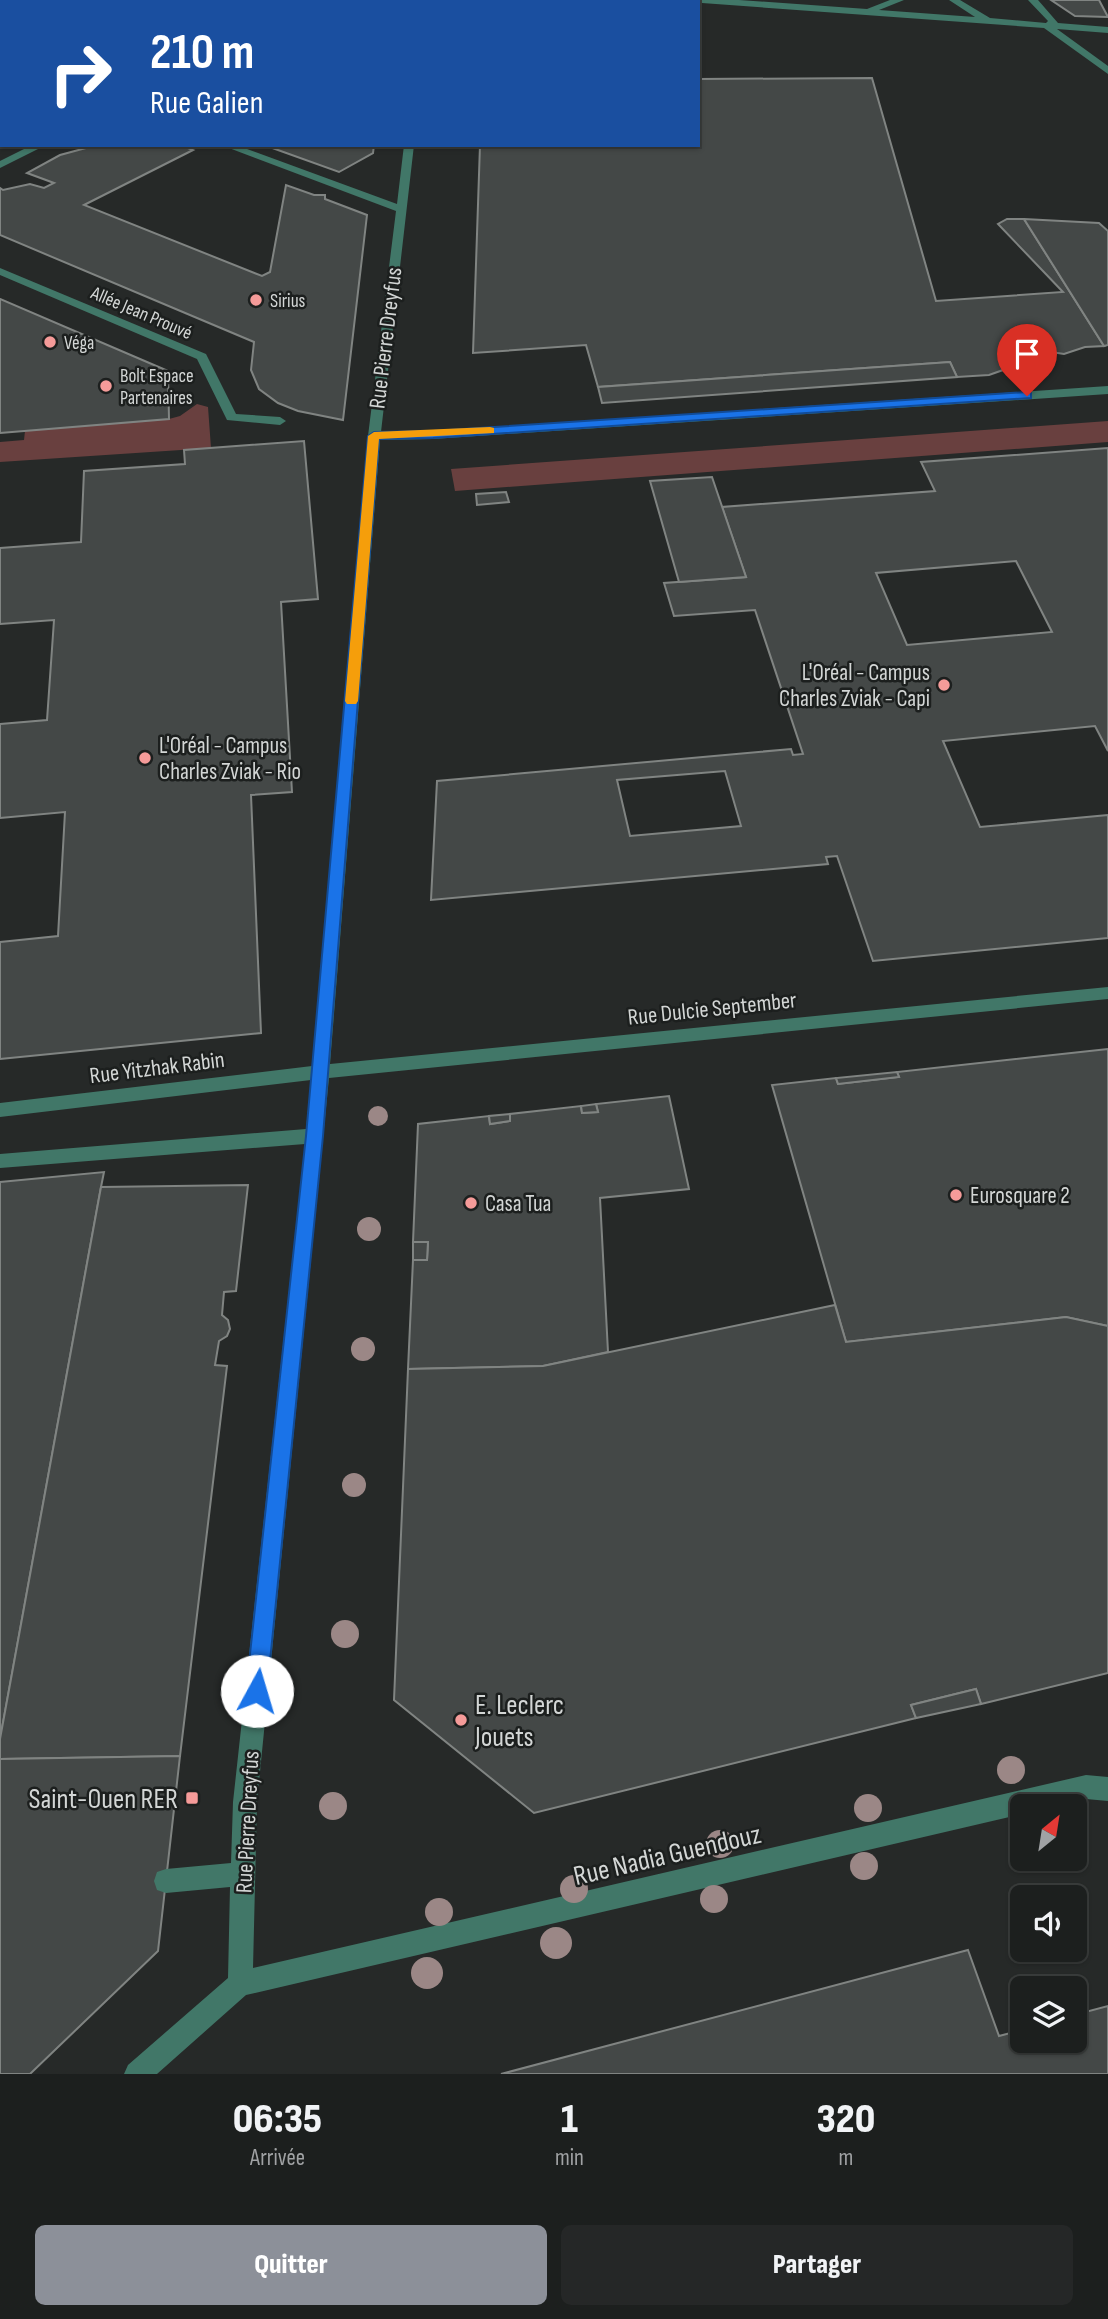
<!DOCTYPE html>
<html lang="fr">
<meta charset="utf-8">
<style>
:root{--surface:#1c1f1e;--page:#252727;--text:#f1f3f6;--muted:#a0a2a4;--line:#3a3d3c;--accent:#8c9099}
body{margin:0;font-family:"Sofia Sans Condensed",sans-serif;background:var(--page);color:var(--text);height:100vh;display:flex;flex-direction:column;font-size:26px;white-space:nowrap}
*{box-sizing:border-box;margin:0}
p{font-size:23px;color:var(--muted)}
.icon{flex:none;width:38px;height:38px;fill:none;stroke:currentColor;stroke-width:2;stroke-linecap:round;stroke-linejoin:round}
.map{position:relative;height:2074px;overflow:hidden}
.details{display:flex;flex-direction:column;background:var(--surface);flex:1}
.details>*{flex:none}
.banner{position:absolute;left:0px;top:0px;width:700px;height:147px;box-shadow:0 2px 5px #0004,0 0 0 2px var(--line);background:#1a4fa0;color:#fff;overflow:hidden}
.needle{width:46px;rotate:30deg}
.buttons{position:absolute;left:1010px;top:1794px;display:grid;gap:14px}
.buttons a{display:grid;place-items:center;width:77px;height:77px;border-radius:10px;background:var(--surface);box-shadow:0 2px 5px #0004,0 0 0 2px var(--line);font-size:35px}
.pin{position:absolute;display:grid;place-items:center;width:60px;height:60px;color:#fff;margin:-72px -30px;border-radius:50% 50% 50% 0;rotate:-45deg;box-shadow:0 0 7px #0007}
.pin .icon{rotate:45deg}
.me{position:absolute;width:77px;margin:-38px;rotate:6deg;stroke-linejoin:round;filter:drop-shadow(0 0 5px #0008)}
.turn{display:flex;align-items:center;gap:24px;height:147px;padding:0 35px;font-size:32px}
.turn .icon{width:91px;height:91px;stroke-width:2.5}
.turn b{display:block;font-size:49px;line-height:60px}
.eta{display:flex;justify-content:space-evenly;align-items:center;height:119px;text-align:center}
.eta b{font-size:42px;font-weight:800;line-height:49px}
.cta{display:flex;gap:14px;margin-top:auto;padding:14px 35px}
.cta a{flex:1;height:80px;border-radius:10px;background:var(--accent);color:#fff;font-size:28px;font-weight:800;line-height:80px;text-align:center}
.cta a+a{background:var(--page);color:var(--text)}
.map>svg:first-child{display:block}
.green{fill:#69403f}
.building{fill:#444847;stroke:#808482;stroke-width:2;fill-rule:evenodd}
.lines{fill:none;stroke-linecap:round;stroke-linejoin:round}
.minor{fill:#417768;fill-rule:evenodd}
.tree{fill:#9b8786}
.route{fill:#1a73e8;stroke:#114b97;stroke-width:2}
.slow{fill:#f59e0b}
.poi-dot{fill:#f59b99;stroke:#1c1f1e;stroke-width:2.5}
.labels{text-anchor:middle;stroke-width:5;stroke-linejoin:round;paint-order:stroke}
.far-poi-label{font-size:19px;fill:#d3d6d5;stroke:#1c1f1e;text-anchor:start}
.far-street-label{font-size:19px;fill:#d3d6d5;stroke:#1c1f1e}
.street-label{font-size:23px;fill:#d3d6d5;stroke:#1c1f1e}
.poi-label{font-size:23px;fill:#d3d6d5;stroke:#1c1f1e;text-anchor:start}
.near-poi-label{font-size:28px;fill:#d3d6d5;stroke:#1c1f1e;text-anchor:start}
.near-street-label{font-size:28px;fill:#d3d6d5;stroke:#1c1f1e}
</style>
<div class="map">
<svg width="1108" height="2074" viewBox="0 0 1108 2074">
<rect width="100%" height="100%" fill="#262928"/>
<!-- green -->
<g class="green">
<path d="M197 404 208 407 211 448 0 462V442L24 440 25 431 169 419 180 416Z"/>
<path d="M1108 421V442L455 491 451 469Z"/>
</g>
<!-- building -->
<g class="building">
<path d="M61 0H161L160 2Z"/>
<path d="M228 0H391L228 2Z"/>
<path d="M466 0H599L600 2H466Z"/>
<path d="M1051 0H1099L1108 17 1075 16Z"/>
<path d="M872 78 936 301 1063 292 998 224 1007 219H1024L1104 346 1085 347 1064 354 1038 350 1011 352V363L1003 370 989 375 957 377 950 362 598 387 586 345 473 353 480 145H698V79Z"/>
<path d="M97 145H180L193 150 84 205 262 276 270 272 286 185 314 195H325V199L367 215 343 420 298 411 278 403 259 389 251 370 254 342 0 235V188L3 190 30 184 44 188 54 183 27 173 60 155Z"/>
<path d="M264 145H374L373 153 339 172Z"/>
<path d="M1024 219 1099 223 1108 231V345L1104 346Z"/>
<path d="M0 299 168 371 169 419 0 433Z"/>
<path d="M950 362 957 377 602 403 598 387Z"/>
<path d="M304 441 318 599 281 602 292 792 251 795 261 1033 0 1059V942L58 936 65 812 0 818V724L47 720 54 620 0 624V548L81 542 84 471 185 464 184 450Z"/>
<path d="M1108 448V751L1095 726 943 741 980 827 1108 815V938L873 961 837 856 826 857 828 864 431 900 437 781 791 749 793 755 803 754 755 610 674 616 664 583 746 577 722 507 935 491 921 462ZM1016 561 1052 632 907 645 876 573ZM725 771 741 826 630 836 617 780Z"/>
<path d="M712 477 746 577 679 582 650 481Z"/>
<path d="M506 492 509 502 477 505 476 494Z"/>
<path d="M1108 1049V1326L1066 1317 846 1342 772 1085 836 1078 838 1084 899 1077 897 1072Z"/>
<path d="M897 1072 899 1077 838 1084 836 1078Z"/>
<path d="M669 1096 689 1189 600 1198 608 1352 543 1366 408 1369 413 1260H427L428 1242H413L418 1124 489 1116 490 1124 510 1121V1114L581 1106 582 1113 598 1112 596 1104Z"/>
<path d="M596 1104 598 1112 582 1113 581 1106Z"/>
<path d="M510 1114V1121L490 1124 489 1116Z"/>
<path d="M104 1172 101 1187 0 1739V1182Z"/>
<path d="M248 1185 236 1291 224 1292 222 1315 228 1320 230 1329 227 1336 219 1341 215 1365 227 1366 180 1756 0 1759V1739L101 1187Z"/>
<path d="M413 1242H428L427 1260H413Z"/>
<path d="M835 1305 846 1342 1066 1317 1108 1326V1673L981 1704 976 1689 911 1705 916 1718 534 1813 394 1700 408 1369 543 1366Z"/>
<path d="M976 1689 981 1704 916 1718 911 1705Z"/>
<path d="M180 1756 158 1951 30 2074H0V1759Z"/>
<path d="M968 1950 999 2036 1022 2030V2040H1074V2015L1108 2006V2074H501Z"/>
</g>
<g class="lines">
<!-- minor -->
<g class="minor">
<path d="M198 0H208L198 2Z"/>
<rect x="423" y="0" width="10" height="2"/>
<path d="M697 0H739L867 9 890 0H904L879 10 975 17 949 0H960L990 18 1046 23 1048 21 1028 0H1038L1058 23 1108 27V33L1057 29 1108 66V74L1044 28 702 3Z"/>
<path d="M32 145H46L0 168V161Z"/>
<path d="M221 145H236L397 204 404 145H414L381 432 433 431 1108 386V394L433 439 380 440 330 1064 1108 987V999L329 1078 257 1802 253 1968 1086 1775 1108 1777V1801L1086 1799 1055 1806H1022V1814L246 1995 157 2074H124L128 2065 228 1978 230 1887 166 1893 157 1890 154 1881 157 1872 166 1869 231 1863 233 1802 305 1144 0 1168V1154L306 1129 311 1080 0 1117V1103L312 1066 368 436 396 211Z"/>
<path d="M0 268 206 354 236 414 280 417 286 421 280 425 227 420 197 359 0 275Z"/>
</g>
</g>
<!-- trees -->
<g class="tree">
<circle cx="378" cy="1116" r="10"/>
<circle cx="369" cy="1229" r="12"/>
<circle cx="363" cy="1349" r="12"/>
<circle cx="354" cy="1485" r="12"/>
<circle cx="345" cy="1634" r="14"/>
<circle cx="1011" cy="1770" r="14"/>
<circle cx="333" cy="1806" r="14"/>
<circle cx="868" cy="1808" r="14"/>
<circle cx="720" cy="1844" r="14"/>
<circle cx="864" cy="1866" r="14"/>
<circle cx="574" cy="1889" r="14"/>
<circle cx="714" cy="1899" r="14"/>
<circle cx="439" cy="1912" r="14"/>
<circle cx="556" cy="1943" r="16"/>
<circle cx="427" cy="1973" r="16"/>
</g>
<!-- route -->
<path class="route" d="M1027 392 1031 393V398L433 438 379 439 323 1136 267 1691 264 1698 257 1701 249 1698 246 1691 306 1136 368 436 374 432 433 431Z"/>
<!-- slow -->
<path class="slow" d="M490 427 494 428V433L379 439 358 701 356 704H347L345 701 368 436 374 432Z"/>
<!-- markers -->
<g class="poi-dot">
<circle cx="256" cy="300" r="7"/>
<circle cx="50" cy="342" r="7"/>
<circle cx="106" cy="386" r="7"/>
<circle cx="944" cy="685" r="7"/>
<circle cx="145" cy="758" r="7"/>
<circle cx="956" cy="1195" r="7"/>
<circle cx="471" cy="1203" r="7"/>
<circle cx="461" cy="1720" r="7"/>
<rect x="185" y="1791" width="14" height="14" rx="3.5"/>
</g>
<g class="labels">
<!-- far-poi labels -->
<g class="far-poi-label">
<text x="270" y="307">Sirius</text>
<text x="64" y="349">Véga</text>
<text x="120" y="382">Bolt Espace<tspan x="120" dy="22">Partenaires</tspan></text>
</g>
<!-- far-street labels -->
<g class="far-street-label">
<text transform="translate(142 312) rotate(23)" y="7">Allée Jean Prouvé</text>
</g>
<!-- street labels -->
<g class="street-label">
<text transform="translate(385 338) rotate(-83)" y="8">Rue Pierre Dreyfus</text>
<text transform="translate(712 1008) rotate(-6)" y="8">Rue Dulcie September</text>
<text transform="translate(157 1067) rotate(-7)" y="8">Rue Yitzhak Rabin</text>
<text transform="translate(247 1822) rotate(-87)" y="8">Rue Pierre Dreyfus</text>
</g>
<!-- poi labels -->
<g class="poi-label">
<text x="930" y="680" text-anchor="end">L'Oréal - Campus<tspan x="930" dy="26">Charles Zviak - Capi</tspan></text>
<text x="159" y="753">L'Oréal - Campus<tspan x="159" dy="26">Charles Zviak - Rio</tspan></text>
<text x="970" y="1203">Eurosquare 2</text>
<text x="485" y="1211">Casa Tua</text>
</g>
<!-- near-poi labels -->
<g class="near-poi-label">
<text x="475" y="1714">E. Leclerc<tspan x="475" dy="32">Jouets</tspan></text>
<text x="178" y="1808" text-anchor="end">Saint-Ouen RER</text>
</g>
<!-- near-street labels -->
<g class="near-street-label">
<text transform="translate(667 1854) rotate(-13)" y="10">Rue Nadia Guendouz</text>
</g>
</g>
</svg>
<div class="buttons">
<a><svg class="needle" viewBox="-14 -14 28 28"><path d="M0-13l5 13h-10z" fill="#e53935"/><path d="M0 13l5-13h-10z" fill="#a0a2a4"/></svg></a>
<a><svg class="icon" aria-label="sound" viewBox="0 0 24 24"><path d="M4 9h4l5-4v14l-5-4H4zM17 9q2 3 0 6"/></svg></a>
<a><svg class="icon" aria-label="layers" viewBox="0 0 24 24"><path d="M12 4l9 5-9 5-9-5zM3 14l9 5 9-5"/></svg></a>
</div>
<div class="pin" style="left:1027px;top:396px;background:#d93025"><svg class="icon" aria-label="arrive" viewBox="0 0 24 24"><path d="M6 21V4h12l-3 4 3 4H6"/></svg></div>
<svg class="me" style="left:257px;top:1691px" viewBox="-20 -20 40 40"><circle r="19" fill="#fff"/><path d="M0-13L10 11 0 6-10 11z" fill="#1a73e8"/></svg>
<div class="banner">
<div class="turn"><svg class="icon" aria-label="right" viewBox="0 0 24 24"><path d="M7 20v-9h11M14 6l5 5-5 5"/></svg><div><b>210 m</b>Rue Galien</div></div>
</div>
</div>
<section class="details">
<div class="eta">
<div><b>06:35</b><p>Arrivée</p></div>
<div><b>1</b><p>min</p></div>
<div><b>320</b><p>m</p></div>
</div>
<div class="cta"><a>Quitter</a><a>Partager</a></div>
</section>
